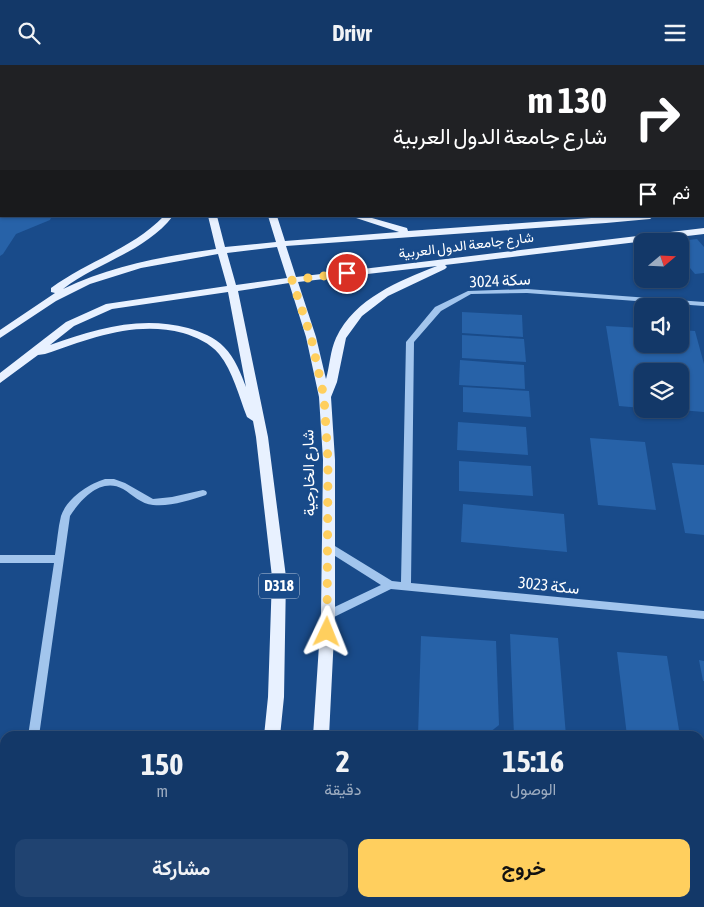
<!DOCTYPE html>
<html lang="ar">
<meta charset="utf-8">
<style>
:root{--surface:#133868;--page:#204371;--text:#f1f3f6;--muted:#9dacc0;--line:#32527c;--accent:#ffcf5e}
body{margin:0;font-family:"Asap Condensed",Vazirmatn,sans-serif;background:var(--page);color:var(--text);direction:rtl;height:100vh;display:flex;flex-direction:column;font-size:19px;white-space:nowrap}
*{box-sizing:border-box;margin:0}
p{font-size:16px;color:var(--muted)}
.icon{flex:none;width:28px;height:28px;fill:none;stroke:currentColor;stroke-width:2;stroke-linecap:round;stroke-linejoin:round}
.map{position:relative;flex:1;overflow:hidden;direction:ltr}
.side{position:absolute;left:0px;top:666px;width:705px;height:176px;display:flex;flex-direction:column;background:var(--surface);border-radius:15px 15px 0 0;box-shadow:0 1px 4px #0004,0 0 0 1px var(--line);direction:rtl}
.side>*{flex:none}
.top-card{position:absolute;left:0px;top:0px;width:705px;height:152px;box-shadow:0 1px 4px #0004,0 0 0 1px var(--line);direction:rtl;background:#202124;color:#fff;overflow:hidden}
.needle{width:32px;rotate:71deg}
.fabs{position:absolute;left:634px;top:168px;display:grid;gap:10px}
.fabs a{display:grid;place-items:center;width:55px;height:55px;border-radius:10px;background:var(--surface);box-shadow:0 1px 4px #0004,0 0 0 1px var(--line);font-size:25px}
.pin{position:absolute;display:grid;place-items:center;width:42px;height:42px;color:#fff;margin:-21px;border:2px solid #fff;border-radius:50%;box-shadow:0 1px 5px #0007}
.me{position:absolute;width:55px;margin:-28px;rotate:2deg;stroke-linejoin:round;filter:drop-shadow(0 0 4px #0008)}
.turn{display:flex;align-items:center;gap:18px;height:105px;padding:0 15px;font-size:22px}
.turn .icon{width:65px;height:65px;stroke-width:2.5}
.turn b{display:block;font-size:35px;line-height:42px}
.then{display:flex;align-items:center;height:48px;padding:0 15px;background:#0003;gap:10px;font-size:19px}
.eta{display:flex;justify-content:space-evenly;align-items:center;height:85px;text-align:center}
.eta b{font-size:30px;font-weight:700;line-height:35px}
.action{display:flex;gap:10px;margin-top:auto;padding:10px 15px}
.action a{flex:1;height:58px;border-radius:10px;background:var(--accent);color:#111;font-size:20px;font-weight:700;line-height:58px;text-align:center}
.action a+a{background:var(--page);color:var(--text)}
header{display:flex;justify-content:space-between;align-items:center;height:65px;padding:0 15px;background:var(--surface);font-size:22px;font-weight:700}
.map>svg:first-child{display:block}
.building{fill:#2762a8}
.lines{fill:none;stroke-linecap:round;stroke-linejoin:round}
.minor{fill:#a2c5ed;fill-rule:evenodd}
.major{fill:#e8f1ff;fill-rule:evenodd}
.route{stroke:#ffcf5e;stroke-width:9;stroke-dasharray:0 16.2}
.labels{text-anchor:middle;stroke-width:5;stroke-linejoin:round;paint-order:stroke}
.far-street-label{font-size:14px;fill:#fff;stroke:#194b8a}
.shield{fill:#194b8a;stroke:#bac9dc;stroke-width:1}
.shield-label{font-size:15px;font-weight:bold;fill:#fff}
.street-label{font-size:16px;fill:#fff;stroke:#194b8a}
</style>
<header><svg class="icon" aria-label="menu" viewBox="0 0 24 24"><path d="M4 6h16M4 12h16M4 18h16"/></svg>Drivr<svg class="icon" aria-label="search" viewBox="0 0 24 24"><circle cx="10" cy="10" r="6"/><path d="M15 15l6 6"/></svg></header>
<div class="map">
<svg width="704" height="842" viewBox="0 0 704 842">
<rect width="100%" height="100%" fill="#194b8a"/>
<!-- building -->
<g class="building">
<path d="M0 151H52L50 155 16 169 3 189 0 191Z"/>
<path d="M697 174 704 182V208L695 209 680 191V176Z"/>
<path d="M462 247 522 250 523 272 462 268Z"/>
<path d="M606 261 642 263V279H680V265L695 266 704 299V347L680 345V306H642V343L619 341Z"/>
<path d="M462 270 524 274 526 297 462 293Z"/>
<path d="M460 295 524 300 525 324 459 320Z"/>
<path d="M463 322 529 326 531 352 463 347Z"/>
<path d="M458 357 526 362 528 390 457 385Z"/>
<path d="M590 373 645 377 656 445 598 440Z"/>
<path d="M459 396 531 401 533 431 459 426Z"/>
<path d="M672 398 704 400V470L685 468Z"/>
<path d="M463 439 564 449 567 487 461 477Z"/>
<path d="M510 569 558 573 566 671H514Z"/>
<path d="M421 571 496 576 499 660 485 671H418Z"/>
<path d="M617 587 667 591 680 671H627Z"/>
<path d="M699 595 704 596V616H703Z"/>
<path d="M548 838H642L643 842H548Z"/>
</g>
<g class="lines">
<!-- minor -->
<g class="minor">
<path d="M45 0H57L56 1H45Z"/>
<rect x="422" y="0" width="4" height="1"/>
<path d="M0 6 1 7V9L0 10Z"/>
<path d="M0 24 1 25V27L0 28Z"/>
<rect x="0" y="42" width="1" height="4"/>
<path d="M1 67V71L0 72V68Z"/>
<path d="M527 224 704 237V241L527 228 471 229 441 246 414 277 411 518 704 546V554L391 524 332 553 328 554 324 553 323 550 324 547 381 520 324 484 322 481 324 478H330L392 516 401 517 406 277 435 242 468 226Z"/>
<path d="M105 414H114L125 418 153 434 172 432 203 425 206 426 207 428 206 430C190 435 170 442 153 440 141 439 133 430 123 424 101 412 81 434 70 451L39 671H28L54 498H0V490H55C57 477 58 463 61 451 67 433 89 419 105 414Z"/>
<path d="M5 833V838H14L13 842H1Z"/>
</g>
<!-- major -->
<g class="major">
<path d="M136 0H144L145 1H137Z"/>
<path d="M170 0H178V1H171Z"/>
<path d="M164 151H173C145 187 98 197 63 224 111 201 164 191 216 184L208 151H217L225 182 276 177 268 151H277L285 176 399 167 350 151H365L407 163 408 166 619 151H654L650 154 606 158 286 181 296 212 704 163V169L445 200 447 202 445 204 388 231 362 251 346 273 337 317 331 332 335 395V550L329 671H313L321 550 323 395 319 332 306 272 289 218 238 226 268 372 286 512 284 632 280 671H264L268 632 272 512 256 372 253 356 247 352C239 332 233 306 219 289 210 278 196 272 183 268 135 255 89 274 45 289L38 290 0 318V308L66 257 106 239 227 221 218 189 141 203 90 219 56 236 0 273V265L55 228 51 227V223C88 196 132 184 164 151ZM277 182 287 213 236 220 227 188ZM437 201C399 216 355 233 336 273 330 286 330 300 326 314L316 272 298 217ZM228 227 246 322C241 309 235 293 224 282 215 272 201 267 188 263 140 250 95 264 50 280L74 261 112 244Z"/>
<rect x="247" y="838" width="18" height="4"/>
<rect x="303" y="838" width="18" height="4"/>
</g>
</g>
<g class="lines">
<!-- route -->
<path class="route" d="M327 567 328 395 324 332 311 272 292 215 347 208"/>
</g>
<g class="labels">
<!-- far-street labels -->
<g class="far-street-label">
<text transform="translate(466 180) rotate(-7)" y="5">شارع جامعة الدول العربية</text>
</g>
<!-- shield labels -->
<rect class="shield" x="259" y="508.5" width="40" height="25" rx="4"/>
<g class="shield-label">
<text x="279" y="526">D318</text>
</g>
<!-- street labels -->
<g class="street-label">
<text transform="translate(500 215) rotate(-3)" y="6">سكة 3024</text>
<text transform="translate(308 408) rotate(-91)" y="6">شارع الخارجية</text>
<text transform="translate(549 520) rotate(6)" y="6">سكة 3023</text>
</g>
</g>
</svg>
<div class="fabs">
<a><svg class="needle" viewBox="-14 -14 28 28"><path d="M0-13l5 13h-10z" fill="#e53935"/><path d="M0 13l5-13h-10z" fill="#9dacc0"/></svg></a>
<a><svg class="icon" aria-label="sound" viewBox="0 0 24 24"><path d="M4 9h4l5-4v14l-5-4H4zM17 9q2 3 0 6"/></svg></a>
<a><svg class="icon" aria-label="layers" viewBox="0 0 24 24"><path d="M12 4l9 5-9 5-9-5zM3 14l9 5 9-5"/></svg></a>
</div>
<div class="pin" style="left:347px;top:208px;background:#d93025"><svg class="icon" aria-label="arrive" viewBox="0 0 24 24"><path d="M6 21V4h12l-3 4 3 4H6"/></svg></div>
<svg class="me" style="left:327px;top:567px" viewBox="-20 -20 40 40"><path d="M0-17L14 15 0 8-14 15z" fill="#ffcf5e" stroke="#fff" stroke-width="4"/></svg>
<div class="top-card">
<div class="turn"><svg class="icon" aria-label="right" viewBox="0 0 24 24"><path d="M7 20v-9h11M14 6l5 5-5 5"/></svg><div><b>130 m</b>شارع جامعة الدول العربية</div></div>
<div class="then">ثم<svg class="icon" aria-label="arrive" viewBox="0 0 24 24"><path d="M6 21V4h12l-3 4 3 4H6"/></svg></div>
</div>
<section class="side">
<div class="eta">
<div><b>15:16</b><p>الوصول</p></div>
<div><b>2</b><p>دقيقة</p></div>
<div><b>150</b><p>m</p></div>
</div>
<div class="action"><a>خروج</a><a>مشاركة</a></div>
</section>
</div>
